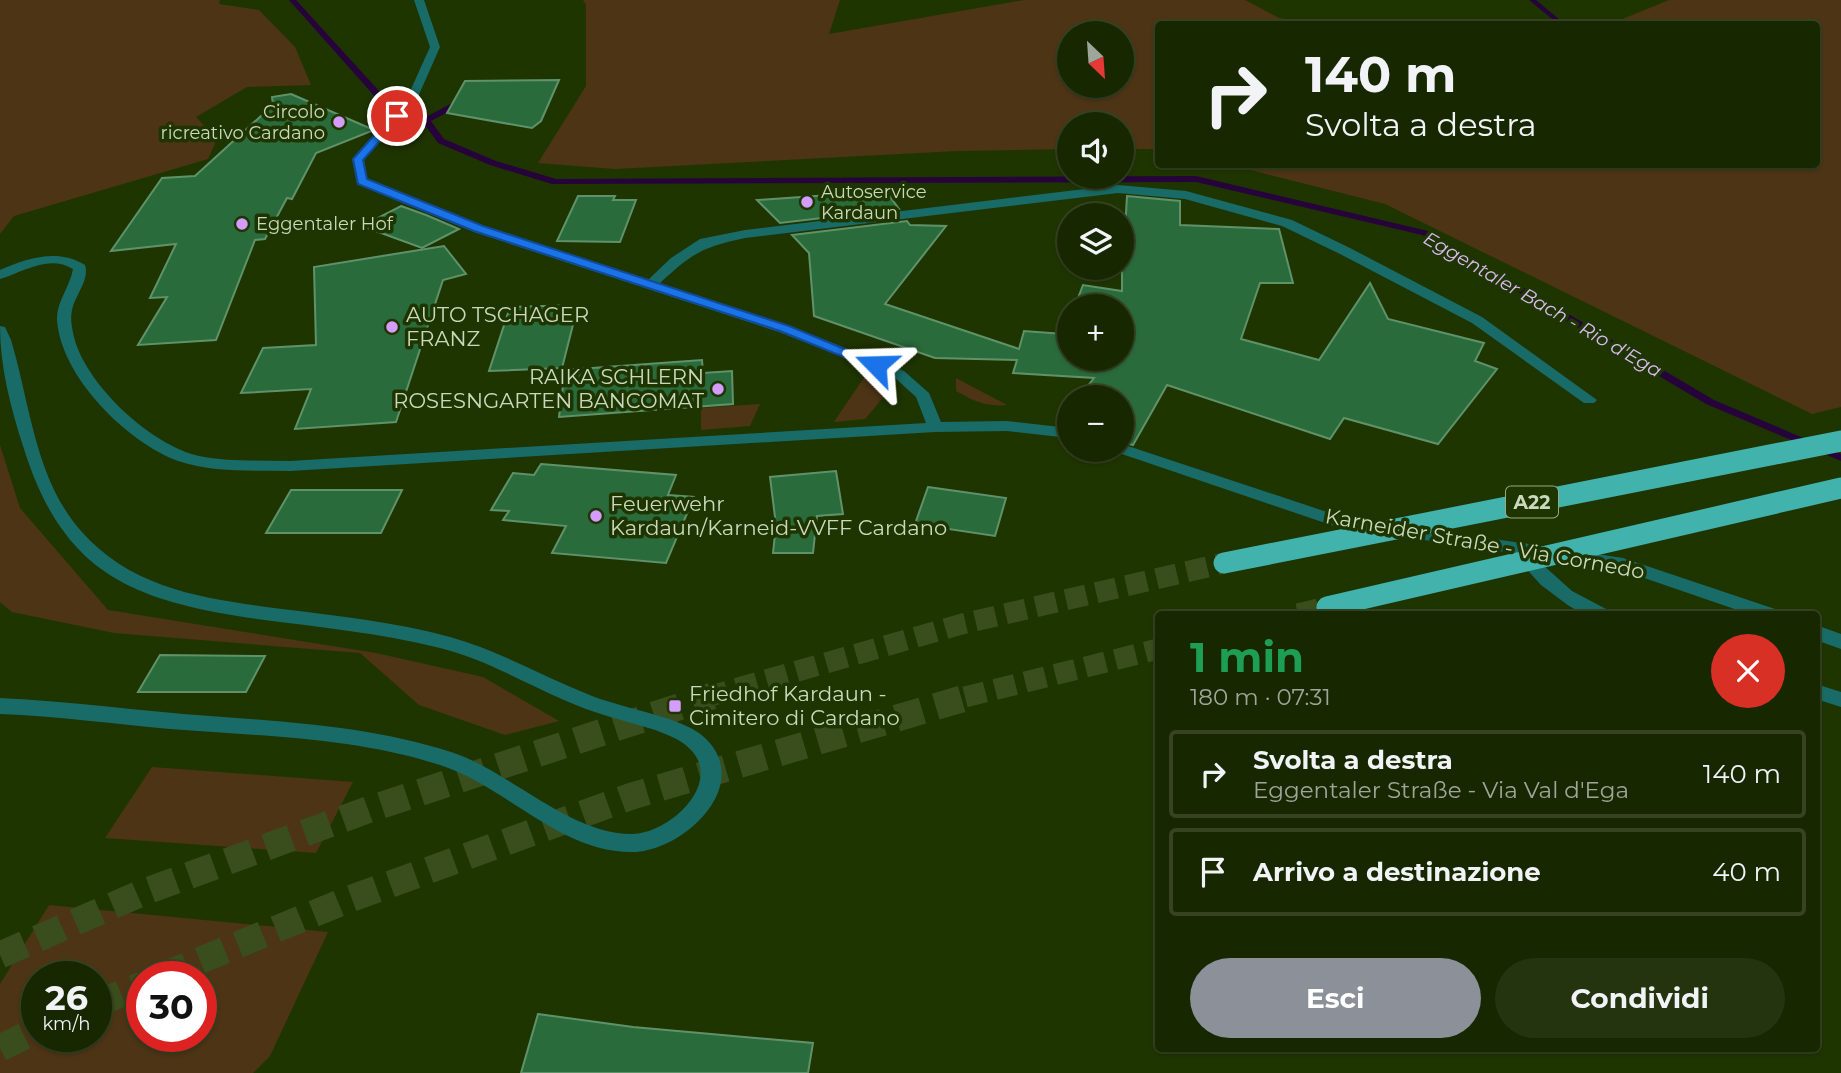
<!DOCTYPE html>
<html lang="it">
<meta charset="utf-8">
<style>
:root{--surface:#172800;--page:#24340f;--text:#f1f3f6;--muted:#9ea699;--line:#364422;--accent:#8c9099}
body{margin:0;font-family:Montserrat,sans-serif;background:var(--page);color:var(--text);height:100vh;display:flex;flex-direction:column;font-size:26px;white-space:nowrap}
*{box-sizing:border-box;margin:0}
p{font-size:23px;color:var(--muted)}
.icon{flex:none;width:38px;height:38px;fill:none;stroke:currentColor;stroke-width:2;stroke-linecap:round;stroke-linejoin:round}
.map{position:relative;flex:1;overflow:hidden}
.details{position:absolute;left:1155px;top:611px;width:665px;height:441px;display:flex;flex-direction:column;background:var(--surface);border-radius:7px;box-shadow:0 2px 5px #0004,0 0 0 2px var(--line)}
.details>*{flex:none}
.banner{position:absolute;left:1155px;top:21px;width:665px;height:147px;border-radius:7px;box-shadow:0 2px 5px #0004,0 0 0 2px var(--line);background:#172800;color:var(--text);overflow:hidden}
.needle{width:46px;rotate:155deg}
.buttons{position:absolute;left:1057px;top:21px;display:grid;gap:14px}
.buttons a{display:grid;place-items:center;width:77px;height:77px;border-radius:50%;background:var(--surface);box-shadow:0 2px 5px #0004,0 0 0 2px var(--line);font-size:35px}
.speed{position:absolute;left:21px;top:961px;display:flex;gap:14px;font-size:35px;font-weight:700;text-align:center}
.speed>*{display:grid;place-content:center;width:91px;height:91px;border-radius:50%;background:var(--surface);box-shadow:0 2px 5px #0004,0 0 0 2px var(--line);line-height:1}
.speed small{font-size:18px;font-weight:400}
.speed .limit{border:10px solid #d22;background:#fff;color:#111}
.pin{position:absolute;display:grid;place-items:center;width:60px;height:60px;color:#fff;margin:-30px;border:4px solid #fff;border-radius:50%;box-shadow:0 2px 7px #0007}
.me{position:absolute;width:77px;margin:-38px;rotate:292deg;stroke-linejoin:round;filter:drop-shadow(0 0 5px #0008)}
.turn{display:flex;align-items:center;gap:24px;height:147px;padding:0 35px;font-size:32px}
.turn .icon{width:91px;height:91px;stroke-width:2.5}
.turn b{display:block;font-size:49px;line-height:60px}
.round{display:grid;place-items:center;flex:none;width:74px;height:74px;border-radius:37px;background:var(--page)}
.overview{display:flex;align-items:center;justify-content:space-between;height:119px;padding:0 35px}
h1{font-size:42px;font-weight:700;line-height:52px;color:#1e9e55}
.button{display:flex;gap:14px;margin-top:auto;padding:14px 35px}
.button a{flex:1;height:80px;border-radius:42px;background:var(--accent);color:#fff;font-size:28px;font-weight:700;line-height:80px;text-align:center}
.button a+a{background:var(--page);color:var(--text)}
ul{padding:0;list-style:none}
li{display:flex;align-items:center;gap:21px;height:88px;margin:0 14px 10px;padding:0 21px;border:4px solid var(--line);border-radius:7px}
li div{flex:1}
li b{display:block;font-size:26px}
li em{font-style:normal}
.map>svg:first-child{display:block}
.green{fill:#4d3415;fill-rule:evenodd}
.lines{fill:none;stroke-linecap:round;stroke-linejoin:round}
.stream{fill:#27033b;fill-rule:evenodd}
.building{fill:#2a6b3c;stroke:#60926a;stroke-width:2}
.highway-tunnel-far1{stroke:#394e1c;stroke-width:21;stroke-dasharray:21 10;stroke-linecap:butt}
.highway-tunnel{stroke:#394e1c;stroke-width:27;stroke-dasharray:27 14;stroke-linecap:butt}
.minor{fill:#186b67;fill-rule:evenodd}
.highway-bridge{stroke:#42b2ac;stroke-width:21}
.route{fill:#1a73e8;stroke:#114b97;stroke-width:2}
.poi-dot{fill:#d49cfc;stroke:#1f3500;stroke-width:2.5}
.labels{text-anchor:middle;stroke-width:7;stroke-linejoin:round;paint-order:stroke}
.far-poi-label{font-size:18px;fill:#cad9bd;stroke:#1f3500;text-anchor:start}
.far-water-label{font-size:19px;font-style:italic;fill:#d9bbf0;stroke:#1f3500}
.shield{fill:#1f3500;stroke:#97a884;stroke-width:2}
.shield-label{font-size:19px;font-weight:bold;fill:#cad9bd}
.poi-label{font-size:21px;fill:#cad9bd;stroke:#1f3500;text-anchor:start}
.street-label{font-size:21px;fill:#cad9bd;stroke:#1f3500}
</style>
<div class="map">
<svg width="1841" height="1073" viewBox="0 0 1841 1073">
<rect width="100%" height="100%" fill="#1f3500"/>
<!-- green -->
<g class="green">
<path d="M0 0H220L219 4 259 10 295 47 311 85 247 87 196 117 217 139 208 159 14 216 0 234Z"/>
<path d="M583 0H840L829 34 1024 0H1245L1279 18 1321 24H1158V149H1122V124H1069V149L957 151 615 169 538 163 586 86V5ZM1122 33V86H1069V33Z"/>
<path d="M1669 0H1841V407L1812 414 1385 204 1231 165 1816 164V24H1616L1625 18Z"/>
<path d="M865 376 892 387 865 419 834 422Z"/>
<path d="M956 378 1007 405C986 407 974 401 956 391Z"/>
<path d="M760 404 750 426 701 430V408Z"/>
<path d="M0 445 20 508 108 610 376 653 483 677 559 721 505 735 419 705 360 653 114 633 12 612 0 602Z"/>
<path d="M152 767 353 782 316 853 105 838Z"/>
<path d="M49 905 328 932 270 1056 253 1073H0V984ZM96 976V1036H37V976ZM201 976V1036H142V976Z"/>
</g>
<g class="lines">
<!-- stream -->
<g class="stream">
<path d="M289 0H296L391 104 426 117 454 102H460V106L431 121 444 139 496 161 556 179 1196 176 1428 231 1714 400 1841 454V461L1706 404 1422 235 1196 182 552 184 490 165 438 143 423 122 385 108Z"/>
<path d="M1529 0H1536L1565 24H1558Z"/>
</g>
</g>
<!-- building -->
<g class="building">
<path d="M559 80 541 121 532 128 447 113 465 81Z"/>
<path d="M291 94 374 130 316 153 292 199 287 198 265 239 255 240 216 340 138 345 167 297 150 298 176 244 111 251 162 178 195 176 273 105 272 97Z"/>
<path d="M886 191 899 209 780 223 757 200Z"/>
<path d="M578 196H615L613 200H636L620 242 557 241Z"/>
<path d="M1127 196 1180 201V225L1279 229 1293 283H1260L1241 339 1319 360 1370 283 1388 319 1484 343 1475 361 1497 369 1438 444 1344 418 1330 439 1167 385 1133 445 1122 442V397H1079L1094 378 1013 373 1017 360 935 358 814 316 809 253 792 235 907 221 910 225 946 226 885 304 1019 349 1024 331 1064 334 1069 320V359H1122V306H1075L1083 285 1122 291V230H1125Z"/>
<path d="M401 206 426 215 459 229 422 248 362 226Z"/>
<path d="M444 246 466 274 443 280 396 422 295 429 311 389 241 393 263 348 316 345 314 267Z"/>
<path d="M578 305 562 368 489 371 510 307Z"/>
<path d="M702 360 703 373 732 371 733 404 559 417 565 370Z"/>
<path d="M541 464 676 475 668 495 694 497 666 563 552 553 566 526 503 520 509 511 491 510 513 473 534 475Z"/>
<path d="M836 471 843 514 817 516 813 553H773L776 525 770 477Z"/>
<path d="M928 487 1006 498 995 536 915 524Z"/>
<path d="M291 490H402L381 533H266Z"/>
<path d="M160 655 265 656 246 692H138Z"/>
<path d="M538 1014 633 1027 813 1043 808 1073H521Z"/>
</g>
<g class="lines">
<!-- highway-tunnel-far1 -->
<g class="highway-tunnel-far1">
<path d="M1298 614 1327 607"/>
<path d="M707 697 962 624 1224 563"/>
<path d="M965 697 1158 649"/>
</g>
<!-- highway-tunnel -->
<g class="highway-tunnel">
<path d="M0 955 144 892 370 809 712 696"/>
<path d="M162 976 347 900 632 796 972 696"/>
<path d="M96 1004 142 985"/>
<path d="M0 1048 37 1030"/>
</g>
<!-- minor -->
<g class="minor">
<path d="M414 0H424L440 47 417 99 364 159 367 179 484 226 648 280 671 258 700 239 745 230 1118 185 1186 191 1292 220 1350 248 1482 317 1597 400 1594 403H1584L1472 323 1340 254 1282 226 1185 199 1118 193 745 238C702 247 691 254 659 284L789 326 904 371 929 393 941 422 1007 421 1069 428V438L1007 431 935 432 290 471C253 470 214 473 178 461 127 442 61 377 57 320 56 302 70 287 73 269 49 254 23 272 0 279V270C27 258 58 248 85 265 90 280 75 295 72 310 70 319 72 329 74 337 86 385 151 445 199 456 228 462 260 460 290 461L926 423 916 397 894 377 779 332 474 232 357 184 352 159 407 98 430 47Z"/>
<path d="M0 326 5 327 11 340C30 403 35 479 81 531 134 591 208 599 282 609 338 616 396 622 450 637 500 651 544 677 592 696 616 705 641 710 666 718 678 722 694 728 704 737 755 784 684 851 633 852 560 853 506 786 440 765 353 737 260 736 170 729 113 724 57 716 0 714V698C70 701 139 711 210 716 290 722 373 727 451 752 510 771 570 835 633 834 670 833 725 782 689 748 680 739 664 733 652 729 622 720 592 713 564 700 523 682 484 659 440 648 380 633 318 627 257 619 135 601 64 576 24 449 11 409 0 368 0 326Z"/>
<path d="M1122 444 1339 516 1623 558 1775 609 1777 614H1749L1621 570 1533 556 1572 591 1606 609 1608 614H1584L1569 606 1541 585 1512 553 1337 527 1116 452 1114 450H1122Z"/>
<path d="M1816 625 1841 634V649L1816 640Z"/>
<path d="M1816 684 1841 692V707L1816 699Z"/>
</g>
<!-- highway-bridge -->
<g class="highway-bridge">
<path d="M1224 563 1841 441"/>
<path d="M1327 607 1841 488"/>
</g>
</g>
<!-- route -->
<path class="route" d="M393 114 402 116 363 160 367 179 483 226 789 326 883 365 876 369 871 368 780 331 474 231 358 184 353 159Z"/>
<!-- markers -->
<g class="poi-dot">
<circle cx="339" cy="122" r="7"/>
<circle cx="807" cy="202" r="7"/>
<circle cx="242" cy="224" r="7"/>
<circle cx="392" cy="327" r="7"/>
<circle cx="718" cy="389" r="7"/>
<circle cx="596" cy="516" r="7"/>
<rect x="668" y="699" width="14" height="14" rx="3.5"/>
</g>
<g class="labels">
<!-- far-poi labels -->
<g class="far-poi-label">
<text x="325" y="118" text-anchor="end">Circolo<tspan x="325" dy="21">ricreativo Cardano</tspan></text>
<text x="821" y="198">Autoservice<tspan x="821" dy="21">Kardaun</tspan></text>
<text x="256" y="230">Eggentaler Hof</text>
</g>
<!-- far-water labels -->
<g class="far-water-label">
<text transform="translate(1543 304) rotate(30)" y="7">Eggentaler Bach - Rio d'Ega</text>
</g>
<!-- shield labels -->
<rect class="shield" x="1506" y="486.5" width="52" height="31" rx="5"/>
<g class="shield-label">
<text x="1532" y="509">A22</text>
</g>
<!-- poi labels -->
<g class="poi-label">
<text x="406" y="322">AUTO TSCHAGER<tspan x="406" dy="24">FRANZ</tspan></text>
<text x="704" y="384" text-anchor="end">RAIKA SCHLERN<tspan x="704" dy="24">ROSESNGARTEN BANCOMAT</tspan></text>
<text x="610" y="511">Feuerwehr<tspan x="610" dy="24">Kardaun/Karneid-VVFF Cardano</tspan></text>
<text x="689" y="701">Friedhof Kardaun -<tspan x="689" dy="24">Cimitero di Cardano</tspan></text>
</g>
<!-- street labels -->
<g class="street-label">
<text transform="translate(1485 544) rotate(10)" y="7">Karneider Straße - Via Cornedo</text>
</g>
</g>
</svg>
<div class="buttons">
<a><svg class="needle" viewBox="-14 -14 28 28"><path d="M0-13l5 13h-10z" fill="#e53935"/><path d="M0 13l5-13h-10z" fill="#9ea699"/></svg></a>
<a><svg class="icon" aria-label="sound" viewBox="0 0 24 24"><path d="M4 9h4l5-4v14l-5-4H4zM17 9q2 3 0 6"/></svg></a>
<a><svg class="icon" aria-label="layers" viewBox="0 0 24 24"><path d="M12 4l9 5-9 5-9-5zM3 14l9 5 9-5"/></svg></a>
<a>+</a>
<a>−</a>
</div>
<div class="speed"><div>26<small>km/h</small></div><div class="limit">30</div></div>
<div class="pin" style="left:397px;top:116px;background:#d93025"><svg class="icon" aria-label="arrive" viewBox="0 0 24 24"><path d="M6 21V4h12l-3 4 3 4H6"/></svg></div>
<svg class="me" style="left:876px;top:365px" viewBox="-20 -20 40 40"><path d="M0-17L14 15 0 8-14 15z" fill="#1a73e8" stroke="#fff" stroke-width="4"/></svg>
<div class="banner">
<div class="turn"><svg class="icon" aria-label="right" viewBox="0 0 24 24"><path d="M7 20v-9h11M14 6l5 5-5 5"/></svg><div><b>140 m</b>Svolta a destra</div></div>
</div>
<section class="details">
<div class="overview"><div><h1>1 min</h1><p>180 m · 07:31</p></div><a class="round" style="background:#d93025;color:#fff"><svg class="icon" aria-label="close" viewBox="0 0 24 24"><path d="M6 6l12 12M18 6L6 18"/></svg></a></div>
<ul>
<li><svg class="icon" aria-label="right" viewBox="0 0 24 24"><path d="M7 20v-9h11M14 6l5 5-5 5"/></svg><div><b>Svolta a destra</b><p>Eggentaler Straße - Via Val d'Ega</p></div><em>140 m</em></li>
<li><svg class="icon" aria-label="arrive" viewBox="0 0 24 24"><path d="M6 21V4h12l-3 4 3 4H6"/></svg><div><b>Arrivo a destinazione</b></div><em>40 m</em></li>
</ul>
<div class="button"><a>Esci</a><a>Condividi</a></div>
</section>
</div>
